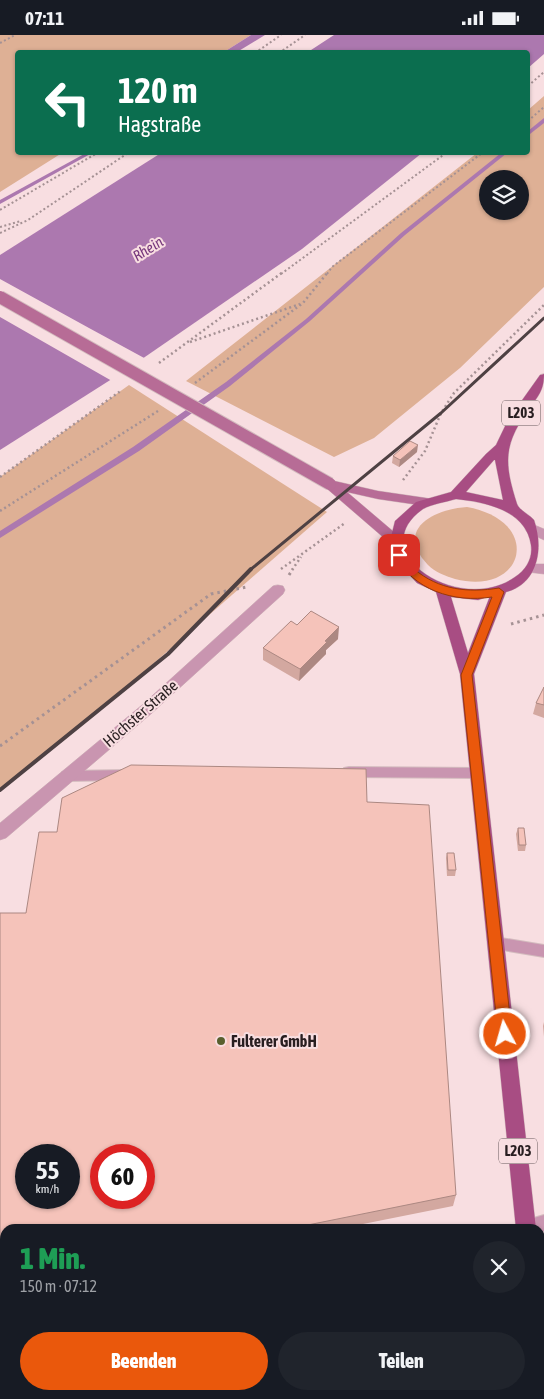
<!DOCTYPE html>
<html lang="de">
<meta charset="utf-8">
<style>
:root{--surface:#171b24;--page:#20242c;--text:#f1f3f6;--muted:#9ea1a6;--accent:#ea580c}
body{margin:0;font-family:"Asap Condensed",sans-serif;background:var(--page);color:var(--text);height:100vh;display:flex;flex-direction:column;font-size:19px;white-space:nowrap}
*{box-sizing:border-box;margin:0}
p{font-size:16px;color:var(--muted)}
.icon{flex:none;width:28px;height:28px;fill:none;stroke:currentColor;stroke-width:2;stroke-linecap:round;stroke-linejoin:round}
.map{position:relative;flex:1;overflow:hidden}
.side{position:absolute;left:0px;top:1189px;width:545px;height:176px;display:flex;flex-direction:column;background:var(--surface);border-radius:15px 15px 0 0;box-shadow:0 1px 4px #0004}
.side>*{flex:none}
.banner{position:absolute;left:15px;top:15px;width:515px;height:105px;border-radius:5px;box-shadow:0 1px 4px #0004;background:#0b6e4f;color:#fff;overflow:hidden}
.buttons{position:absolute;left:479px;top:135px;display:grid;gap:10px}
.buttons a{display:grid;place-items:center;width:50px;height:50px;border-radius:50%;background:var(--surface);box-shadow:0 1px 4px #0004;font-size:25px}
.speed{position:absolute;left:15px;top:1109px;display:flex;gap:10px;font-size:25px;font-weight:700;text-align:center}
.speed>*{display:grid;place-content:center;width:65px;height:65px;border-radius:50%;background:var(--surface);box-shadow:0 1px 4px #0004;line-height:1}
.speed small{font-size:12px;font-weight:400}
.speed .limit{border:8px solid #d22;background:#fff;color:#111}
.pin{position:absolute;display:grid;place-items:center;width:42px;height:42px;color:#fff;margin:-21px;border-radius:10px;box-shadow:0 2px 8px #0006}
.me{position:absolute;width:55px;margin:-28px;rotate:354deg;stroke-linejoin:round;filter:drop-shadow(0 0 4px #0008)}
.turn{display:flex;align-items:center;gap:18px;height:105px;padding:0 20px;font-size:22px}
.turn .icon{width:65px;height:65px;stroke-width:2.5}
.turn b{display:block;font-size:35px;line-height:42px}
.round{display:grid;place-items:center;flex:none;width:52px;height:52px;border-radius:26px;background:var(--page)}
.head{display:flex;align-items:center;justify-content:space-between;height:85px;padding:0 20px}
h1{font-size:30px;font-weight:800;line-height:38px;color:#1e9e55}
.primary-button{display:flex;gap:10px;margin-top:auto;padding:10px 20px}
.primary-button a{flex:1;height:58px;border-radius:30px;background:var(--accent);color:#fff;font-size:20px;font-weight:800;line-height:58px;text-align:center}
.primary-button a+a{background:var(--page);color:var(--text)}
.status{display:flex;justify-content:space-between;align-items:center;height:35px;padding:0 25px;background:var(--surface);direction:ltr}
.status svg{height:14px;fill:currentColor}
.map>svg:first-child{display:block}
.green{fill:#deb095;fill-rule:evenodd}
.water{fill:#ac78af}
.pier{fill:#f8dee1}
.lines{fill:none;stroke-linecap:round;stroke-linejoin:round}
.stream{fill:#ac78af;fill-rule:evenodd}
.service-casing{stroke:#d3bbbe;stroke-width:2}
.minor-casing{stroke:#d3bbbe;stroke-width:1}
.secondary-casing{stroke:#d3bbbe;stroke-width:1}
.primary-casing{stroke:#d3bbbe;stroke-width:1}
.path-far2{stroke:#a59194;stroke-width:2;stroke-dasharray:2 2.5;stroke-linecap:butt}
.path-far1{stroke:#a59194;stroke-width:2.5;stroke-dasharray:2 3;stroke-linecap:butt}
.path{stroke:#a59194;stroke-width:3;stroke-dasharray:2.5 4;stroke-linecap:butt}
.service{fill:#c995b0;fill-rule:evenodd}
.minor{fill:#c995b0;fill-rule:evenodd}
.secondary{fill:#b76c96;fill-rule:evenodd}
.primary{fill:#a84d83;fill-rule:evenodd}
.rail-far1{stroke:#4e4143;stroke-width:3}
.rail{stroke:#4e4143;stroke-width:4}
.secondary-bridge-casing{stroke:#d3bbbe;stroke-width:14;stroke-linecap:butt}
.secondary-bridge{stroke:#b76c96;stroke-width:12}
.wall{fill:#d3a8a0}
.shaded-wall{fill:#ac8882}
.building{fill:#f5c3ba;stroke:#ac8882;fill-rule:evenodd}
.route{fill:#ea580c;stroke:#983908}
.poi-dot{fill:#585f2d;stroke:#f8dee1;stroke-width:2}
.labels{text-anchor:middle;stroke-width:4;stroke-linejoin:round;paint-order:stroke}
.far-water-label{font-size:15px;font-style:italic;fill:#76377c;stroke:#f8dee1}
.shield{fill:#f8dee1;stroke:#66585a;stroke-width:1}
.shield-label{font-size:15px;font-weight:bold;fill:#281e20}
.street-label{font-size:16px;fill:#281e20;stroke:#f8dee1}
.poi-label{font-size:16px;font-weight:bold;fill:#281e20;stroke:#f8dee1;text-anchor:start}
</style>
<div class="status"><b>07:11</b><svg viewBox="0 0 49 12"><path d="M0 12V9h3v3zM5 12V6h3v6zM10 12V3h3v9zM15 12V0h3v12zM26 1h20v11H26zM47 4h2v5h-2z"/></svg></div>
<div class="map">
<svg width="544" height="1364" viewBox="0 0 544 1364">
<rect width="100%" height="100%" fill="#f8dee1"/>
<!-- green -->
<g class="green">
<path d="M0 0H251L224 17 18 18V118H62L0 157Z"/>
<path d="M544 61V252L460 333 374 403 334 422 186 346 477 118H528V75ZM488 144H520V176H488Z"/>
<path d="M129 350 327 477 90 684 0 755V442Z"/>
<path d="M467 472C544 486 525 562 455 544 445 541 435 537 428 530 394 495 433 474 467 472Z"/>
</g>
<!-- water -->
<g class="water">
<path d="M251 0H265L237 17H224Z"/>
<path d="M334 0H544V19L528 33V18L308 17Z"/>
<path d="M161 118H422L302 214 126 335 0 415V220Z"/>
</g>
<!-- pier -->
<path class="pier" d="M0 244 89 293 146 324 112 346 0 282Z"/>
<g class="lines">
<!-- stream -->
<g class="stream">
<path d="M544 83V88L530 99 528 100V96Z"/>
<path d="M86 118H92L0 169V165Z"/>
<path d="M501 118H507L405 200 310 286 230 351 139 416 0 503V496L133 412 226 347 306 284 401 198Z"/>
</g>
<defs>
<g id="service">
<path d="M349 732 477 733 482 734 483 738 482 742 477 743 349 742 344 741 343 737 344 733Z"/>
<path d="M127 735 132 736 133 740 132 744 127 745 67 746 62 745 61 741 62 737 67 736Z"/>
<path d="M495 902 544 910V922L490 913 488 908 490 903Z"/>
<path d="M544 1180V1196L540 1197V1194H518L520 1187Z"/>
<rect x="540" y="1272" width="4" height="18"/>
</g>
<g id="minor">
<path d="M532 489 544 494V505L527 497 525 494 527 491Z"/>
<path d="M532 529H544V539L527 537 525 534 527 531Z"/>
<path d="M278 550 283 551 285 555 283 559 152 678 6 803 0 805V788L142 670 273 551Z"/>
<rect x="0" y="1258" width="5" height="20"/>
<path d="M5 1344V1360H13L11 1364H0V1347Z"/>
</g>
<path id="secondary" d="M330 445 378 456 426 463 431 464 433 467 431 470 426 471 378 464 347 457 401 503 403 506 401 509H391L325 452 324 449 325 446Z"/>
<g id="primary">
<path d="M544 339C544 356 538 361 529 374 503 410 504 428 517 469 520 476 529 479 534 485 544 513 538 549 506 557L474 639 536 1194H516L460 639 436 557 417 548 400 530 390 506 395 486 416 467 451 457 486 419 496 410 508 385 540 340ZM495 425 503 465 466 457 494 425ZM456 464C485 467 526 475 531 510 533 523 526 535 515 542 461 581 361 518 423 474 432 469 446 467 456 464ZM490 561 468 618 451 562 478 565Z"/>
<path d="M540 1309 544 1310V1364L537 1363 535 1360H540Z"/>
</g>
</defs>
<!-- service casing -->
<use href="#service" class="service-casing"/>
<!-- minor casing -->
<use href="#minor" class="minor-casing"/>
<!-- secondary casing -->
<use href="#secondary" class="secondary-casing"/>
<!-- primary casing -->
<use href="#primary" class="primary-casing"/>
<!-- path-far2 -->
<g class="path-far2">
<path d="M0 8 15 0"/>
<path d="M255 18 281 0"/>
<path d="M279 18 305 0"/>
<path d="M528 51 544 37"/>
<path d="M528 86 544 72"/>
<path d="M0 175 97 118"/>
<path d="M0 192 21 186"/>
<path d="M0 198 28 185 128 118"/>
<path d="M281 239 446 118"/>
<path d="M327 239 332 232 482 118"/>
</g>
<!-- path-far1 -->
<g class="path-far1">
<path d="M190 307 300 269"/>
<path d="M159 328 283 237"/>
<path d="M195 348 303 268 328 237"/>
<path d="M0 442 122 355"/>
<path d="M403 445 425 416 441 378 454 358 544 270"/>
<path d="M0 476 158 376"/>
<path d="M281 534 345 488"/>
<path d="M292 535 301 522"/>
</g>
<!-- path -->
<g class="path">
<path d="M289 540 293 534"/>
<path d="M511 589 544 580"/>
<path d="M0 711 211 559 247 552"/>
</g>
<!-- service -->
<use href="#service" class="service"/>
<!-- minor -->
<use href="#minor" class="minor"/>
<!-- secondary -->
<use href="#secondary" class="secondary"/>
<!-- primary -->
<use href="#primary" class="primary"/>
<!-- rail-far1 -->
<path class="rail-far1" d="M250 535 441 378 544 283"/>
<!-- rail -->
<path class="rail" d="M0 755 168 619 251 534"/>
<defs>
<path id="secondary-bridge" d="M0 262 330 449"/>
</defs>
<!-- secondary-bridge casing -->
<use href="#secondary-bridge" class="secondary-bridge-casing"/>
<!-- secondary-bridge -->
<use href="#secondary-bridge" class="secondary-bridge"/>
</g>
<!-- wall -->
<g class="wall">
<path d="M417 417 399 432 392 428 393 421Z"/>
<path d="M297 590 338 604 326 615V619L299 646 263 625V613Z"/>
<path d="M544 652V683L533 679 536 668Z"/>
<path d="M518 793 526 810 525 816H518L516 799Z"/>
<path d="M57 797 456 1160 453 1171 338 1194H5V1229H0V878H26Z"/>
<path d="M447 818 456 835 455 841H447L446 823Z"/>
<path d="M544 987V1002L543 991Z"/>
<path d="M110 1360H160L142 1364H111Z"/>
</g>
<!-- shaded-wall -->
<g class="shaded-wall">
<path d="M418 410 417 417 399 432 400 425Z"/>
<path d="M339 592 338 604 326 615V619L299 646 300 634 325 606Z"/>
</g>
<!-- building -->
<g class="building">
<path d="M410 406 418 410 400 425 393 421Z"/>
<path d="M311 576 339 592 325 606 327 607 300 634 263 613 291 586 297 590Z"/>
<path d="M544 652V670L536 668Z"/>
<path d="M131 730 366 734 367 767 429 770 456 1160 288 1194H5V1220L0 1219V878H26L39 797H57L62 763ZM26 1120H69V1162H26ZM101 1120H144V1162H101Z"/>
<path d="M518 793H524L526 810H519Z"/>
<path d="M447 818H454L456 835H448Z"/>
<path d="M110 1360H133L115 1364H111Z"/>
<path d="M345 1362V1364H336Z"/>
</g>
<!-- route -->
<path class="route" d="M399 517C406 519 409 529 414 534 439 555 468 558 499 553L504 557 472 640 512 999 510 1003 505 1005 500 1003 498 999 461 640 492 562C453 568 414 555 394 520Z"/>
<!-- markers -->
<circle class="poi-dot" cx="221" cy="1006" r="5"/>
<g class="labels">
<!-- far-water labels -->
<g class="far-water-label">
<text transform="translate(148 214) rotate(-32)" y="5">Rhein</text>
</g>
<!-- shield labels -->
<g class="shield">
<rect x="502" y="365.5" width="38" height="25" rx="4"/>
<rect x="499" y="1103.5" width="38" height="25" rx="4"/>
</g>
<g class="shield-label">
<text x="521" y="383">L203</text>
<text x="518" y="1121">L203</text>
</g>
<!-- street labels -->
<g class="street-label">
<text transform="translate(140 678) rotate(-41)" y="6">Höchster Straße</text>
</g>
<!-- poi labels -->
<g class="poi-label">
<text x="231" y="1012">Fulterer GmbH</text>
</g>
</g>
</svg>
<div class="buttons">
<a><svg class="icon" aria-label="layers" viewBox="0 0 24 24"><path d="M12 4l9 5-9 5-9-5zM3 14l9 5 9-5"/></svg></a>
</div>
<div class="speed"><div>55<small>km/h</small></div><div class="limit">60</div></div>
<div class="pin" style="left:399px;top:520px;background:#d93025"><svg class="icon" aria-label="arrive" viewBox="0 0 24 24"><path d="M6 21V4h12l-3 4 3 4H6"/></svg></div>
<svg class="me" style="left:505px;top:999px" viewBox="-20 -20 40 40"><circle r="17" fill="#ea580c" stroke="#fff" stroke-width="3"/><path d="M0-11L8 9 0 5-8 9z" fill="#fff"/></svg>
<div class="banner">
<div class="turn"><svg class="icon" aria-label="left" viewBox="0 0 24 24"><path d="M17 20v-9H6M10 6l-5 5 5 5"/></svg><div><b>120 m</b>Hagstraße</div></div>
</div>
<section class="side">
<div class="head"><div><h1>1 Min.</h1><p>150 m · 07:12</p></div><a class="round"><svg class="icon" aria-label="close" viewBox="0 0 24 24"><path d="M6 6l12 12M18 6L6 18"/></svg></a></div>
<div class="primary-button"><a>Beenden</a><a>Teilen</a></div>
</section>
</div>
